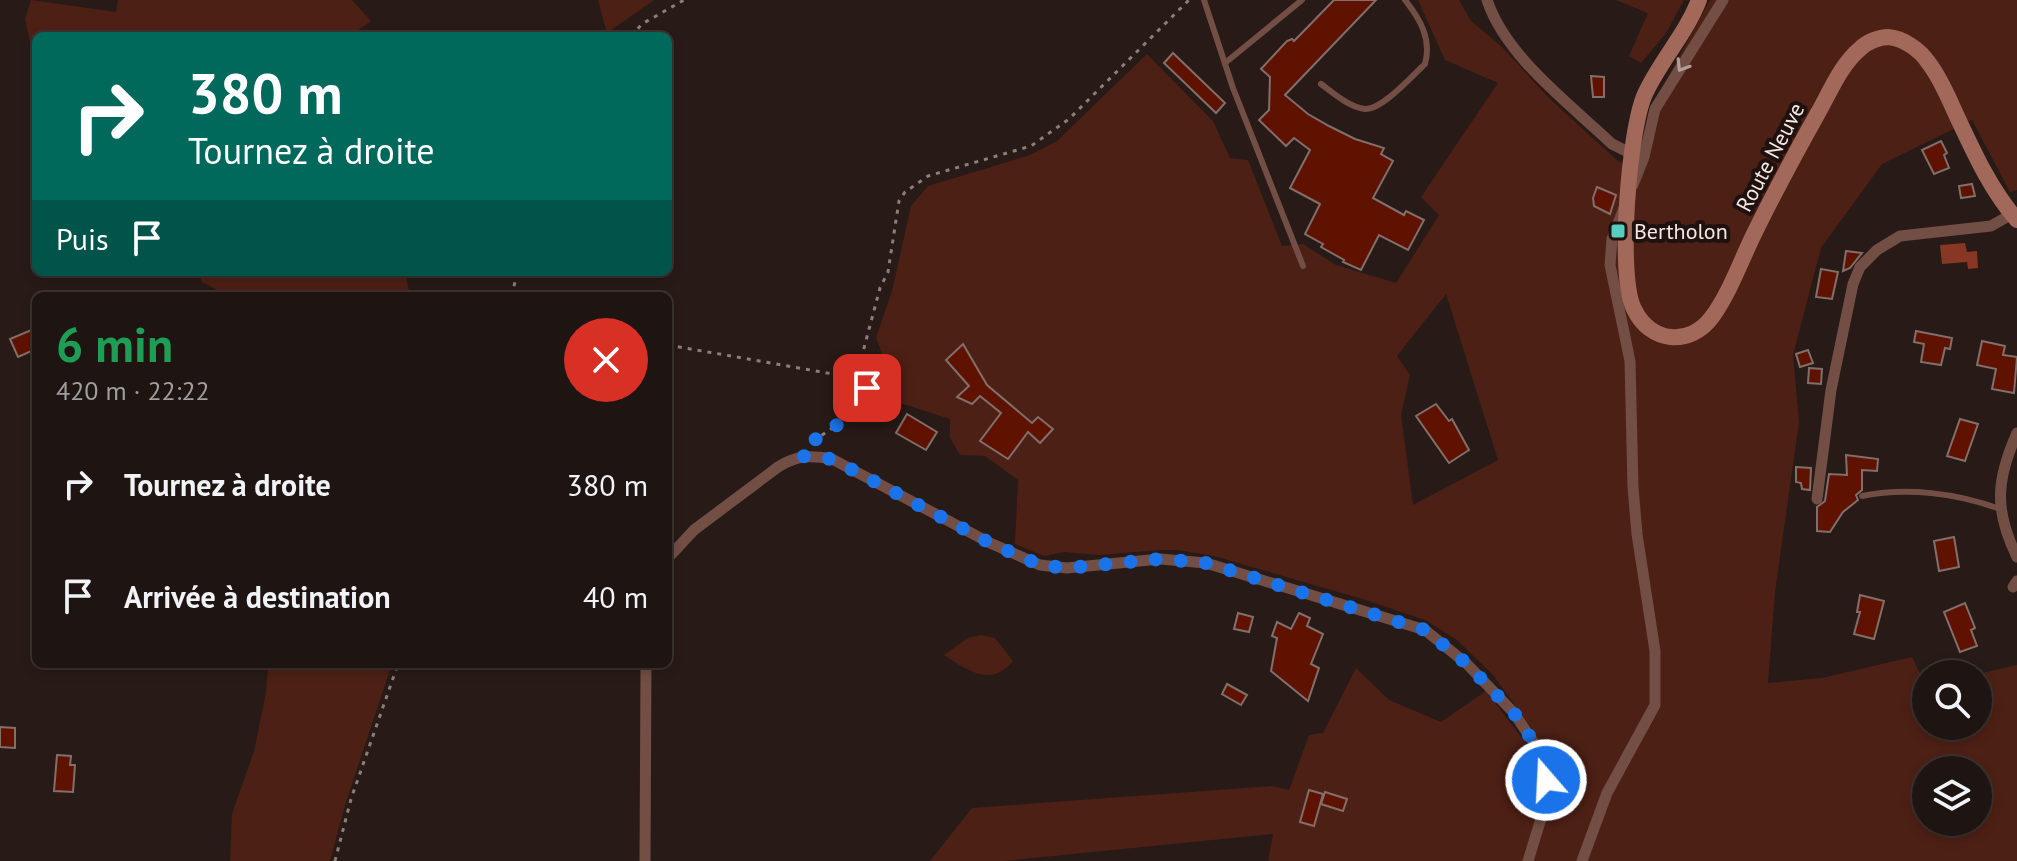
<!DOCTYPE html>
<html lang="fr">
<meta charset="utf-8">
<style>
:root{--surface:#1e1411;--page:#261d1a;--text:#f1f3f6;--muted:#a19e9f;--line:#3c3331}
body{margin:0;font-family:"PT Sans",sans-serif;background:var(--page);color:var(--text);height:100vh;display:flex;flex-direction:column;font-size:30px;white-space:nowrap}
*{box-sizing:border-box;margin:0}
p{font-size:26px;color:var(--muted)}
.icon{flex:none;width:44px;height:44px;fill:none;stroke:currentColor;stroke-width:2;stroke-linecap:round;stroke-linejoin:round}
.map{position:relative;flex:1;overflow:hidden}
.drawer{position:absolute;left:32px;top:292px;width:640px;height:376px;display:flex;flex-direction:column;background:var(--surface);border-radius:12px;box-shadow:0 4px 12px #0003,0 0 0 2px var(--line)}
.drawer>*{flex:none}
.hud{position:absolute;left:32px;top:32px;width:640px;height:244px;border-radius:12px;box-shadow:0 4px 12px #0003,0 0 0 2px var(--line);background:#00695c;color:#fff;overflow:hidden}
.tools{position:absolute;left:1912px;top:660px;display:grid;gap:16px}
.tools a{display:grid;place-items:center;width:80px;height:80px;border-radius:50%;background:var(--surface);box-shadow:0 4px 12px #0003,0 0 0 2px var(--line);font-size:40px}
.pin{position:absolute;display:grid;place-items:center;width:68px;height:68px;color:#fff;margin:-34px;border-radius:16px;box-shadow:0 4px 12px #0006}
.me{position:absolute;width:88px;margin:-44px;rotate:341deg;stroke-linejoin:round;filter:drop-shadow(0 0 6px #0008)}
.turn{display:flex;align-items:center;gap:28px;height:168px;padding:0 24px;font-size:36px}
.turn .icon{width:104px;height:104px;stroke-width:2.5}
.turn b{display:block;font-size:56px;line-height:68px}
.then{display:flex;align-items:center;height:76px;padding:0 24px;background:#0003;gap:16px;font-size:30px}
.round{display:grid;place-items:center;flex:none;width:84px;height:84px;border-radius:42px;background:var(--page)}
.headline{display:flex;align-items:center;justify-content:space-between;height:136px;padding:0 24px}
h1{font-size:48px;font-weight:600;line-height:60px;color:#1e9e55}
ul{padding:0;list-style:none}
li{display:flex;align-items:center;gap:24px;height:112px;padding:0 24px}
li div{flex:1}
li b{display:block;font-size:30px}
li em{font-style:normal}
.map>svg:first-child{display:block}
.green{fill:#4d2015;fill-rule:evenodd}
.water{fill:#873723}
.building{fill:#601200;stroke:#806f6a;stroke-width:2}
.lines{fill:none;stroke-linecap:round;stroke-linejoin:round}
.path{stroke:#8b7e7c;stroke-width:3;stroke-dasharray:4 6;stroke-linecap:butt}
.lane{stroke:#724e45;stroke-width:6}
.street{stroke:#724e45;stroke-width:11}
.secondary{stroke:#a2695a;stroke-width:16}
.oneway{stroke:#b39c96}
.route{stroke:#1a73e8;stroke-width:14;stroke-dasharray:0 25.2}
.poi-dot{fill:#58cec0;stroke:#1e110e;stroke-width:3}
.labels{text-anchor:middle;stroke-width:8;stroke-linejoin:round;paint-order:stroke}
.street-label{font-size:22px;fill:#f4e9e7;stroke:#1e110e}
.poi-label{font-size:22px;fill:#f4e9e7;stroke:#1e110e;text-anchor:start}
</style>
<div class="map">
<svg width="2017" height="861" viewBox="0 0 2017 861">
<rect width="100%" height="100%" fill="#281a17"/>
<!-- green -->
<g class="green">
<path d="M31 0 116 12 118 0H352L371 21 350 36H36V42L30 41 25 19Z"/>
<path d="M598 0H654L607 33Z"/>
<path d="M1418 0H1459L1471 21 1501 46 1550 99 1619 162 1645 165 1663 86 1710 0H2017V190L2010 192 1972 120 1882 164 1821 248 1793 355 1799 422 1775 592 1768 683 1822 678 1912 657 1926 686V726H1978V674L2017 665V861H1268L1273 834 1004 861H930L972 808 1272 786 1289 790 1309 735 1323 733 1356 668 1389 700 1441 722 1486 691 1525 742 1532 759 1546 755 1531 727 1493 675 1457 640 1425 620 1366 600 1214 556 1178 550H1159L1099 555 1064 552 1044 556 1015 544 1018 480 985 456 960 455 950 438V419L875 395C881 372 887 361 876 338L892 291 911 206 928 186 1030 155 1057 141 1147 54 1213 121 1230 158 1248 160 1282 246 1303 244 1336 265 1396 283 1439 215 1421 197 1498 83 1445 60ZM1446 294 1498 460 1413 505 1401 415 1410 375 1397 356ZM1926 770H1978V822H1926Z"/>
<path d="M1616 0H1684L1666 33 1641 63 1629 56 1648 13Z"/>
<path d="M198 272H405L410 296H229L202 282Z"/>
<path d="M981 635 995 638 1013 661C991 688 967 670 944 655L968 638Z"/>
<path d="M268 664H392L346 802 330 861H230L232 814 254 751 266 693Z"/>
</g>
<!-- water -->
<path class="water" d="M1965 243 1967 252 1977 251 1978 268 1968 269 1967 262 1942 264 1940 245Z"/>
<!-- building -->
<g class="building">
<path d="M1334 0H1376L1285 95 1308 114 1329 126 1355 139 1384 148 1381 154 1393 161 1373 198 1404 215 1406 211 1424 220 1408 250 1379 235 1361 270 1343 262 1344 260 1321 247 1323 244 1305 234 1320 204 1290 188 1310 150 1294 138 1286 146 1259 120 1269 110 1270 77 1261 69 1287 41 1292 39 1294 41Z"/>
<path d="M1173 53 1225 103 1216 113 1164 63Z"/>
<path d="M1591 76 1604 77V97H1593Z"/>
<path d="M1941 141 1947 153 1944 155 1949 168 1934 174 1922 150Z"/>
<path d="M1972 184 1975 196 1961 198 1959 186Z"/>
<path d="M1597 187 1616 195 1610 214 1594 206 1593 198Z"/>
<path d="M1846 251 1862 253 1850 268 1843 271Z"/>
<path d="M1821 269 1838 272 1832 299 1816 297Z"/>
<path d="M36 328V349L18 357 10 339Z"/>
<path d="M1916 331 1952 338 1950 349 1945 348 1941 365 1921 362 1924 344 1914 342Z"/>
<path d="M1982 341 2005 346 2003 355 2017 357 2014 393 1992 389 1996 369 1977 365Z"/>
<path d="M963 344 987 385 1032 423 1038 417 1053 429 1040 443 1028 432 1008 459 980 441 1001 413 980 396 972 404 957 397 969 386 946 360Z"/>
<path d="M1808 350 1813 363 1800 367 1796 354Z"/>
<path d="M1809 368 1822 369 1821 384 1808 383Z"/>
<path d="M1436 404 1449 421 1452 419 1469 450 1449 463 1416 416Z"/>
<path d="M907 414 937 432 926 450 896 433Z"/>
<path d="M1960 419 1978 424 1965 461 1947 456Z"/>
<path d="M1846 455 1878 459 1877 471 1862 470V490L1856 495 1858 500 1843 512 1830 532 1817 531V507L1825 501 1829 474 1847 475Z"/>
<path d="M1796 467 1811 468 1810 490 1802 489 1801 483 1796 482Z"/>
<path d="M1954 537 1959 567 1939 571 1934 541Z"/>
<path d="M1860 595 1884 601 1874 639 1854 634 1860 612H1857Z"/>
<path d="M1965 603 1975 628 1971 630 1977 646 1960 652 1944 612Z"/>
<path d="M1238 613 1253 617 1249 632 1234 629Z"/>
<path d="M1299 613 1310 618 1307 626 1323 634 1311 664 1319 668 1308 701 1271 671 1277 638 1272 636 1277 622 1291 629Z"/>
<path d="M1227 684 1247 695 1241 705 1222 694Z"/>
<path d="M0 727 15 728V748L0 747Z"/>
<path d="M57 755 71 756 70 765H75L73 792 54 791Z"/>
<path d="M1309 790 1323 794 1314 826 1300 822Z"/>
<path d="M1325 792 1347 799 1343 811 1321 804Z"/>
</g>
<g class="lines">
<!-- path -->
<g class="path">
<path d="M631 36 642 24 684 0"/>
<path d="M512 296 517 272"/>
<path d="M668 345 856 378 867 388 858 411 810 443"/>
<path d="M856 378 880 288 888 272 899 201 905 192 928 176 1031 146 1069 119 1189 0"/>
<path d="M335 861 351 799 398 664"/>
</g>
<!-- lane -->
<g class="lane">
<path d="M1204 0 1233 88 1303 266"/>
<path d="M1225 63 1302 0"/>
<path d="M1321 84C1333 93 1349 107 1365 109 1382 110 1412 76 1425 64 1432 39 1420 19 1405 0"/>
<path d="M1862 496C1907 487 1956 493 2000 509"/>
</g>
<!-- street -->
<g class="street">
<path d="M1487 0C1506 57 1569 103 1612 144L1632 154"/>
<path d="M1633 185 1644 157 1655 109 1723 0"/>
<path d="M2017 433C1996 480 1994 510 2017 557"/>
<path d="M1817 499 1831 390 1853 284 1860 267 1877 250 1900 236 1991 226 2012 214"/>
<path d="M668 558 694 530 778 467C797 455 811 455 832 459L990 543 1040 565 1067 568 1160 559 1206 563 1425 630 1467 664 1514 713 1546 761 1547 799 1528 861"/>
<path d="M2013 587 2017 581"/>
<path d="M645 861 646 664"/>
<path d="M1582 861 1607 793 1655 705V651L1637 534 1633 487 1630 361 1610 265 1612 239 1624 208"/>
</g>
<!-- secondary -->
<path class="secondary" d="M1699 0C1686 34 1660 61 1645 94 1629 129 1617 276 1634 309 1650 343 1690 347 1712 317 1729 294 1740 263 1753 236 1773 195 1795 154 1818 113 1830 92 1841 64 1861 48 1867 42 1879 37 1888 37 1903 38 1920 50 1928 62 1939 76 1947 94 1954 110 1972 148 1989 188 2017 220"/>
</g>
<!-- one-way arrows -->
<defs><path id="oneway-chevron" d="M-2-3.5L2.5 0L-2 3.5" fill="none" stroke-width="1.6" stroke-linecap="round" stroke-linejoin="round" transform="scale(2)"/></defs>
<use class="oneway" href="#oneway-chevron" transform="translate(1682 66) rotate(122)"/>
<g class="lines">
<!-- route -->
<path class="route" d="M867 388 858 411 804 447 802 456 832 459 990 543 1040 565 1067 568 1160 559 1206 563 1425 630 1467 664 1514 713 1546 761V780"/>
</g>
<!-- markers -->
<rect class="poi-dot" x="1610" y="223" width="16" height="16" rx="4"/>
<g class="labels">
<!-- street labels -->
<g class="street-label">
<text transform="translate(1770 157) rotate(-62)" y="8">Route Neuve</text>
</g>
<!-- poi labels -->
<g class="poi-label">
<text x="1634" y="239">Bertholon</text>
</g>
</g>
</svg>
<div class="tools">
<a><svg class="icon" aria-label="search" viewBox="0 0 24 24"><circle cx="10" cy="10" r="6"/><path d="M15 15l6 6"/></svg></a>
<a><svg class="icon" aria-label="layers" viewBox="0 0 24 24"><path d="M12 4l9 5-9 5-9-5zM3 14l9 5 9-5"/></svg></a>
</div>
<div class="pin" style="left:867px;top:388px;background:#d93025"><svg class="icon" aria-label="arrive" viewBox="0 0 24 24"><path d="M6 21V4h12l-3 4 3 4H6"/></svg></div>
<svg class="me" style="left:1546px;top:780px" viewBox="-20 -20 40 40"><circle r="17" fill="#1a73e8" stroke="#fff" stroke-width="3"/><path d="M0-11L8 9 0 5-8 9z" fill="#fff"/></svg>
<div class="hud">
<div class="turn"><svg class="icon" aria-label="right" viewBox="0 0 24 24"><path d="M7 20v-9h11M14 6l5 5-5 5"/></svg><div><b>380 m</b>Tournez à droite</div></div>
<div class="then">Puis<svg class="icon" aria-label="arrive" viewBox="0 0 24 24"><path d="M6 21V4h12l-3 4 3 4H6"/></svg></div>
</div>
<section class="drawer">
<div class="headline"><div><h1>6 min</h1><p>420 m · 22:22</p></div><a class="round" style="background:#d93025;color:#fff"><svg class="icon" aria-label="close" viewBox="0 0 24 24"><path d="M6 6l12 12M18 6L6 18"/></svg></a></div>
<ul>
<li><svg class="icon" aria-label="right" viewBox="0 0 24 24"><path d="M7 20v-9h11M14 6l5 5-5 5"/></svg><div><b>Tournez à droite</b></div><em>380 m</em></li>
<li><svg class="icon" aria-label="arrive" viewBox="0 0 24 24"><path d="M6 21V4h12l-3 4 3 4H6"/></svg><div><b>Arrivée à destination</b></div><em>40 m</em></li>
</ul>
</section>
</div>
